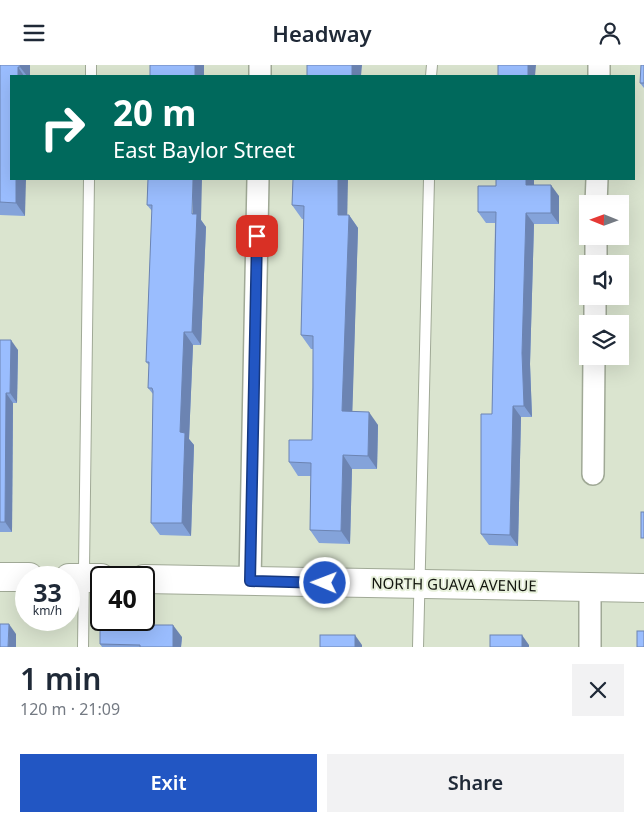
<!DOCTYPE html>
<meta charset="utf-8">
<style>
:root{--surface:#fff;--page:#f2f2f3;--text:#1f2937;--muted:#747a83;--accent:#2256c3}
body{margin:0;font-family:"Noto Sans",sans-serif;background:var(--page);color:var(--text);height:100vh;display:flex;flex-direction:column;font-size:19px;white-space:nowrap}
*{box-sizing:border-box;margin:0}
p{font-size:16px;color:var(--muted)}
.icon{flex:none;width:28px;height:28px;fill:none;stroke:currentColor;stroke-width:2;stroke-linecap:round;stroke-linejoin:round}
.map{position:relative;height:582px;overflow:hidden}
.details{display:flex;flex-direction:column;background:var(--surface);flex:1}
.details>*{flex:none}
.top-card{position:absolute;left:10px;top:10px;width:625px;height:105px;border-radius:0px;box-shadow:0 5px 20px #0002;background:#00695c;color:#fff;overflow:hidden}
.needle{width:32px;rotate:271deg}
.controls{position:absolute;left:579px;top:130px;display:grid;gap:10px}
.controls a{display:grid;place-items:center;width:50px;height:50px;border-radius:0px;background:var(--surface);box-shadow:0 5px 20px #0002;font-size:25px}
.speed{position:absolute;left:15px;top:501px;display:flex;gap:10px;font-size:25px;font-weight:700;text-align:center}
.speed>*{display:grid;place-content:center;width:65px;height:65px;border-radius:50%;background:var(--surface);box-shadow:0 5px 20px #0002;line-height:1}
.speed small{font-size:12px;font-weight:400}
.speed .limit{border:2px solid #111;border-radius:8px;background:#fff;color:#111}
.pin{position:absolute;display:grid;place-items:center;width:42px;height:42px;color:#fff;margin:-21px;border-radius:10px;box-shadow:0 2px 8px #0006}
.me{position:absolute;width:55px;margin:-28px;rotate:271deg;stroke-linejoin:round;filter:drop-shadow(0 0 4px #0008)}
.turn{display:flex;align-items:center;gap:18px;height:105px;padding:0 20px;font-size:22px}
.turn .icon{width:65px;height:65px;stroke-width:2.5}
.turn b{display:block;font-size:35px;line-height:42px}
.round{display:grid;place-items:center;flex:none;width:52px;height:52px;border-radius:0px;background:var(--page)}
.summary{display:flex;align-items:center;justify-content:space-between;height:85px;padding:0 20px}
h1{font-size:30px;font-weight:600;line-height:38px}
.primary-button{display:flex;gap:10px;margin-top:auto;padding:10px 20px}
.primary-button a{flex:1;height:58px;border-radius:0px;background:var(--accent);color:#fff;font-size:20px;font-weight:600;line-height:58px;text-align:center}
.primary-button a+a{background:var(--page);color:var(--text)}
header{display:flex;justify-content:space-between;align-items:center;height:65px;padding:0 20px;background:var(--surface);font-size:22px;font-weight:600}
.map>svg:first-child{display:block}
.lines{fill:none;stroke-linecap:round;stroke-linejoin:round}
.lane-casing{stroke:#a0a996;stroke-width:12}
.street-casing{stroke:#a0a996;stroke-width:24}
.secondary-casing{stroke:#a0a996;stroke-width:30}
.lane{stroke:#fff;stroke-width:10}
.street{stroke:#fff;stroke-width:21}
.secondary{stroke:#fff;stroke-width:28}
.wall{fill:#84a3da}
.shaded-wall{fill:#6c84b2}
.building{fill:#9abdfe;stroke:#6c84b2}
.route-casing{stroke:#16387f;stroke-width:12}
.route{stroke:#2256c3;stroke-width:9}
.labels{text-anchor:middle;stroke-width:4;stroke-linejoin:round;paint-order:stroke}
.street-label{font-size:15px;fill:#13160f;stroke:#e8f1dc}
</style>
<header><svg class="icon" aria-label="menu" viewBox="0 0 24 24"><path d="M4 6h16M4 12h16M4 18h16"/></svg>Headway<svg class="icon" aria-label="person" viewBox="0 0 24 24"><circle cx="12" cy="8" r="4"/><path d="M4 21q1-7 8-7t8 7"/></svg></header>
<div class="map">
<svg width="644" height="582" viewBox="0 0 644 582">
<rect width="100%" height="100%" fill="#dae4cf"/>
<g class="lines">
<defs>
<g id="lane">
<path d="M91 11V0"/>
<path d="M431 11 432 0"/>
<path d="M83 582 89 114"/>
<path d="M418 582 429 114"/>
</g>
<g id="street">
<path d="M260 11V0"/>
<path d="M599 11V0"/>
<path d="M596 139 597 114"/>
<path d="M596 199V171"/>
<path d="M595 259V231"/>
<path d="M593 409 594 291"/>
<path d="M250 516 258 114"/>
<path d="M590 582V522"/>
</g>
<g id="secondary">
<path d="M0 512H29"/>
<path d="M69 513H101"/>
<path d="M144 514 644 523"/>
</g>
</defs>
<!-- lane casing -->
<use href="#lane" class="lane-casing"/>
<!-- street casing -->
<use href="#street" class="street-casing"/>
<!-- secondary casing -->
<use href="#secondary" class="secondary-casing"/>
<!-- lane -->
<use href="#lane" class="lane"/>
<!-- street -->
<use href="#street" class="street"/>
<!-- secondary -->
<use href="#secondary" class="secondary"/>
</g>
<!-- wall -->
<g class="wall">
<path d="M0 0H30V11H11L25 151 0 150Z"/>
<path d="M644 0V23L640 18Z"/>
<path d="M148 114 201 155 206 162 201 280H193L189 374 194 380 191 471 160 470 151 458 153 329 148 323 149 300 146 297 152 146 147 140Z"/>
<path d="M293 114 347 150H349L358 163 352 346 378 360 377 404H352L350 479 319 478 310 465 311 411H298L289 397 312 375 313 284H311L301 270 304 154H302L292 140Z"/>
<path d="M496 114H534V120L559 131V159H534L530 299 532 352H521L518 481 489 480 481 469 492 349 495 158H486L478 147 496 121Z"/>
<path d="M0 275 18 285 17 338H13L12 467H0Z"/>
<path d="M182 572 181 582H102L100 579Z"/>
</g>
<!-- shaded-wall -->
<g class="shaded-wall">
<path d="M20 0H30V11H27L20 2Z"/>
<rect x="195" y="0" width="9" height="11"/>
<path d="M352 0H362L361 11H352Z"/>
<path d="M528 0H536L535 11H528Z"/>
<path d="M18 2 24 11H18Z"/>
<path d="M16 114H26L25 151 16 138Z"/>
<path d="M193 114H202L201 155 206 162 201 280 192 267Z"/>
<path d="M338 114H348L347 163 338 150Z"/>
<path d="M526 114H534V131L526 120Z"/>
<path d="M551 120 559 131V159L551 148Z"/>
<path d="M526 148 534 159 530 299 532 352 524 341 522 288Z"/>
<path d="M349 150 358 163 352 359 342 346Z"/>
<path d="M184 267 193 280 189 374 194 380 191 471 182 458 180 367Z"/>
<path d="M11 275 18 285 17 338 10 328Z"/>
<path d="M6 328 13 338 12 467 5 457Z"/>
<path d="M513 341 521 352 518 481 510 470Z"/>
<path d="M369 347 378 360 377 404 368 391Z"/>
<path d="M343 390 352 404 350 479 341 466Z"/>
<path d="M9 559 16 569V582H8Z"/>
<path d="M173 560 182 572 181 582H173Z"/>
<path d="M355 570 362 580V582H355Z"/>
<path d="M522 570 529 580V582H522Z"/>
</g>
<!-- building -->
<g class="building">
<path d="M0 0H20V2H18V11H11V114H16V138L0 137Z"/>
<rect x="150" y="0" width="45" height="11"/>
<rect x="307" y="0" width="45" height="11"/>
<rect x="498" y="0" width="30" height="11"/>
<path d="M641 0H644V18H640Z"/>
<path d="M148 114H193L192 149H197L192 267H184L180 367 185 368 182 458H151L153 326 152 323H148L149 297H146L152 140H147Z"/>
<path d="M293 114H338V150H349L342 346 369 347 368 391 343 390 341 466 310 465 311 398 289 397V375H312L313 323V271L301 270 304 141 292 140Z"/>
<path d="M496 114H526V120H551V148H526L522 288 524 341H513L510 470 481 469V349H492L496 147H478V121H496Z"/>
<path d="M0 275H11L10 328H6L5 457H0Z"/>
<rect x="641" y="447" width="3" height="26"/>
<path d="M0 559H9L8 582H0Z"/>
<path d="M100 560H173V582H140V580L100 579Z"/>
<rect x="637" y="566" width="7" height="16"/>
<rect x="320" y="570" width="35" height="12"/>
<rect x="490" y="570" width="32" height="12"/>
</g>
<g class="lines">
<defs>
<path id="route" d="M257 171 250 516 325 518"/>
</defs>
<!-- route casing -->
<use href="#route" class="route-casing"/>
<!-- route -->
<use href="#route" class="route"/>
</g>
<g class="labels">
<!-- street labels -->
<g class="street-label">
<text transform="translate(454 520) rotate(1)" y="5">NORTH GUAVA AVENUE</text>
</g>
</g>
</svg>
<div class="controls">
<a><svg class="needle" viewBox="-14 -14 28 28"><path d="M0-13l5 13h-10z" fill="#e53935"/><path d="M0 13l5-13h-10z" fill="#747a83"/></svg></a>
<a><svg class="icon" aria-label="sound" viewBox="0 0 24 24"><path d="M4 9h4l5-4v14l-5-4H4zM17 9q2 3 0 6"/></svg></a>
<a><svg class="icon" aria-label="layers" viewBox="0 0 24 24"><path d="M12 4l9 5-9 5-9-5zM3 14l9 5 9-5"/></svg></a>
</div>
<div class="speed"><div>33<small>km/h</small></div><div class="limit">40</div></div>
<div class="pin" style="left:257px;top:171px;background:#d93025"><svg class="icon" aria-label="arrive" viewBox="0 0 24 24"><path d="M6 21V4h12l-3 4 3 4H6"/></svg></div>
<svg class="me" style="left:325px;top:518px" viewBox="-20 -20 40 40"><circle r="17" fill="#2256c3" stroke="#fff" stroke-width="3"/><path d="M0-11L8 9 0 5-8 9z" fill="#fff"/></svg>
<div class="top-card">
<div class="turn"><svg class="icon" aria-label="right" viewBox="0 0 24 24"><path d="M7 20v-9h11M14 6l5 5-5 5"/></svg><div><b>20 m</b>East Baylor Street</div></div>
</div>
</div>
<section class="details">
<div class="summary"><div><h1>1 min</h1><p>120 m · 21:09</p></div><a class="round"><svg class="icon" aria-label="close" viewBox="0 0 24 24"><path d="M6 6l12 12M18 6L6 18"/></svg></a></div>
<div class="primary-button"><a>Exit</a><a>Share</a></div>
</section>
